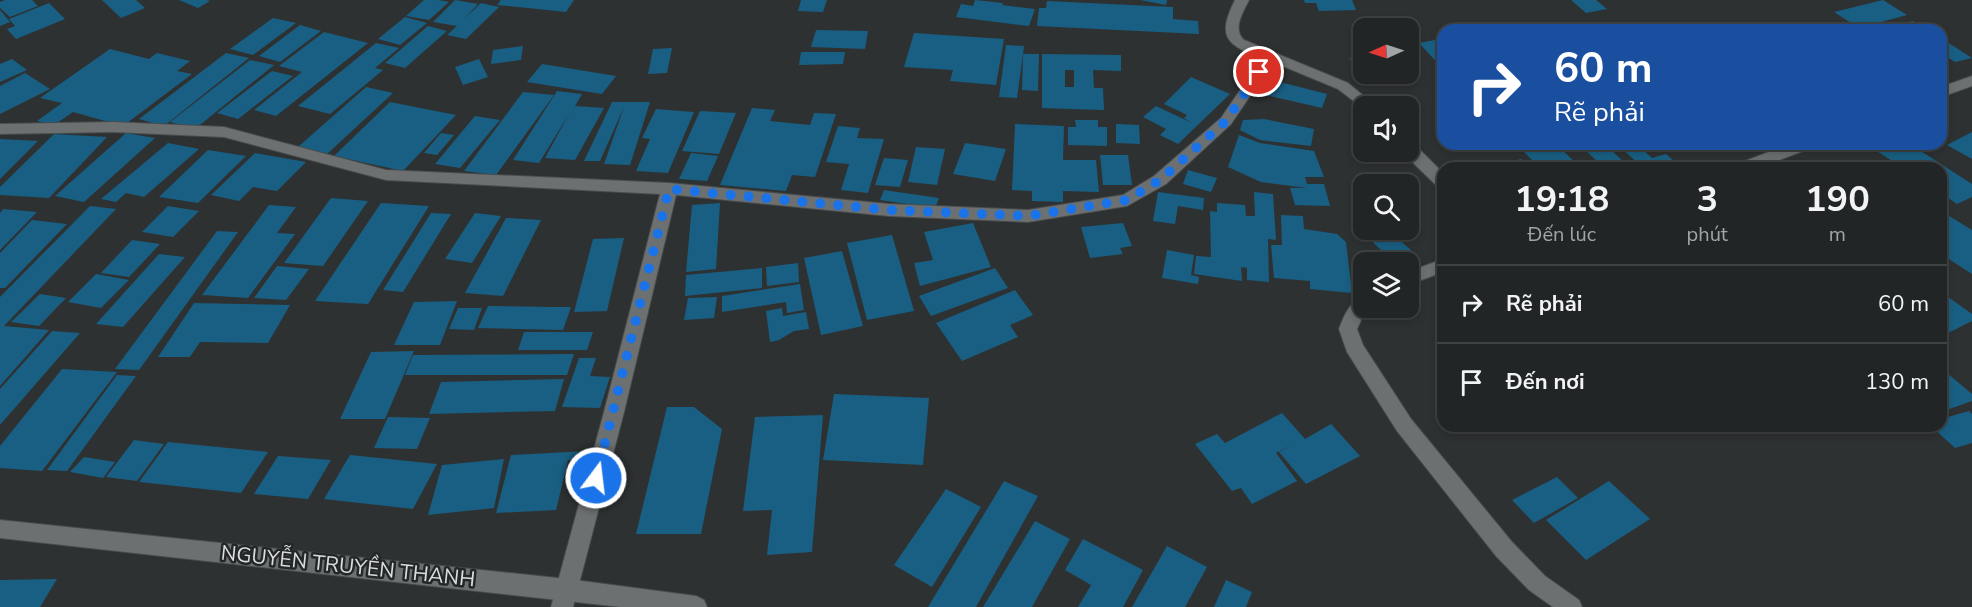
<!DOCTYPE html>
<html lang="vi">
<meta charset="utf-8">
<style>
:root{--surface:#222525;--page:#2e3132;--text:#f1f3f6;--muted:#a2a5a7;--line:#3f4242}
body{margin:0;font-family:"Nunito Sans",sans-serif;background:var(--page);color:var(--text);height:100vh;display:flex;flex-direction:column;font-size:22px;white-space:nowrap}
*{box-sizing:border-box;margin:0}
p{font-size:20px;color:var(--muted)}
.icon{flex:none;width:33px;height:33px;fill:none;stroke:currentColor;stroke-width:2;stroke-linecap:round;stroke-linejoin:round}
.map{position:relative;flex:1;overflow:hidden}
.details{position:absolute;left:1437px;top:162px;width:510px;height:270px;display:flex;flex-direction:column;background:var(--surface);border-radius:18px;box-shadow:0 3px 9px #0003,0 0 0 2px var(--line)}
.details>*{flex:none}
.top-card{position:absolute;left:1437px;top:24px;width:510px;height:126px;border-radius:18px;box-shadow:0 3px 9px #0003,0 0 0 2px var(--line);background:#1a4fa0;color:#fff;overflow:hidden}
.needle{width:39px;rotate:267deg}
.controls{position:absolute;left:1353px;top:18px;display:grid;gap:12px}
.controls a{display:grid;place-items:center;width:66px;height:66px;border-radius:12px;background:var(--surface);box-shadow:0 3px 9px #0003,0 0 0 2px var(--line);font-size:30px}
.pin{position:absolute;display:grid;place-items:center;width:51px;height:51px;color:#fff;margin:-26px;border:3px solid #fff;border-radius:50%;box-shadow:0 2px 6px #0007}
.me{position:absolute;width:66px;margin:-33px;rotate:15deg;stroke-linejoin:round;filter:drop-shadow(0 0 4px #0008)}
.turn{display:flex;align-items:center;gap:21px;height:126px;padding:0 18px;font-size:27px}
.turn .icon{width:78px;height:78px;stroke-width:2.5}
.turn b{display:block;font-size:42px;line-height:51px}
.eta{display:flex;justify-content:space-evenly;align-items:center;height:102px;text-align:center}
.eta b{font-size:36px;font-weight:700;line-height:42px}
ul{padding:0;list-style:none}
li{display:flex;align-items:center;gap:18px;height:78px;padding:0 18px;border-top:2px solid var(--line)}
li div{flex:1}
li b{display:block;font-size:22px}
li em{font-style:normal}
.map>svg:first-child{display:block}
.building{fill:#195f83;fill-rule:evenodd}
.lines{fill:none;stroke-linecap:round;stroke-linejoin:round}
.street-casing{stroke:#494c4c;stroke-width:2}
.secondary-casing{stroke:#494c4c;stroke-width:2}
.street{fill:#6c7070;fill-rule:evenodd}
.secondary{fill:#6c7070;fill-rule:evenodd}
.route{stroke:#1a73e8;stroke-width:10;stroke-dasharray:0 18}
.labels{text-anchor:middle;stroke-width:5;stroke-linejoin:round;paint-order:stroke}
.near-street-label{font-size:21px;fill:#dbdddd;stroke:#242728}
</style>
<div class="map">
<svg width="1972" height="607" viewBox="0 0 1972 607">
<rect width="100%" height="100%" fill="#2e3131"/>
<!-- building -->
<g class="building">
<path d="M5 0H32L38 6 10 17 0 8V2Z"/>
<path d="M102 0H136L145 8 121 18Z"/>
<path d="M179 0H207L210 1 198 8Z"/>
<path d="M424 0H439L449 2 429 20 406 16Z"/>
<path d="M455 0 478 4 464 19 481 3 499 7 466 39 447 35 457 26 433 22Z"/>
<path d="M501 0H574L566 12 497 5Z"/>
<path d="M801 0H827L823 12 798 11Z"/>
<path d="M975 0 1003 3 1002 5 1035 9 1029 26 956 17 961 4 973 6Z"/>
<path d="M1140 0H1167L1166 5Z"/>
<path d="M1304 0H1352L1356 10 1319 11 1316 3H1305Z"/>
<path d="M1571 0H1596L1607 9 1586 13Z"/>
<path d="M1883 0 1907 15 1881 22 1894 30H1862L1834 12Z"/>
<path d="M1047 1 1173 7V19L1198 21 1199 34 1037 26 1039 8H1046Z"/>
<path d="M49 3 65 19 16 39 7 29 15 26 9 19Z"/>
<path d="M0 10 10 22 0 26Z"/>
<path d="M405 17 427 23 400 45 378 39Z"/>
<path d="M273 18 296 23 253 55 230 49Z"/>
<path d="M1913 21 1928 30H1905L1897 25Z"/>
<path d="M300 25 321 31 280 62 259 56Z"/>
<path d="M428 26 447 31 405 68 385 63Z"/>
<path d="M816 30 868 31 865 49 811 47Z"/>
<path d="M324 32 368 43 276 116 254 110 302 72 279 66Z"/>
<path d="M914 33 1004 39 996 85 950 81 953 70 904 67Z"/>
<path d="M1941 38 1972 58 1955 62 1941 53Z"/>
<path d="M1440 39 1443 42V69L1419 43Z"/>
<path d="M376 43 399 48 375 68 383 70 330 114 298 106Z"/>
<path d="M1006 45 1024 46 1017 98 999 97Z"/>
<path d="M523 46 521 60 491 64 493 50Z"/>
<path d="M672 48 667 73 648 74 653 49Z"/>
<path d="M110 49 149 59 157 53 190 61 177 71 192 74 123 126 73 112 54 125 37 121 62 103 40 98Z"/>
<path d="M801 52H845L843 64 799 65Z"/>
<path d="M1364 52V69L1349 59Z"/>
<path d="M226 53 249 58 164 126 139 119Z"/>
<path d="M1023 54H1039L1038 91 1022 90Z"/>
<path d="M1042 54 1121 55V71L1093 70 1094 88H1103L1104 110 1042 108ZM1065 70H1074V87H1065Z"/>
<path d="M12 59 27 70 0 82V64Z"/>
<path d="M479 59 488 77 463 85 455 67Z"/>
<path d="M250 60 274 65 195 129 170 122Z"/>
<path d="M542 64 616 76 602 94 527 82Z"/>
<path d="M272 71 293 76 238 119 217 113Z"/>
<path d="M25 73 50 89 0 114V86Z"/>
<path d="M1191 77 1230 94 1178 144 1160 135 1166 129 1143 117 1156 106 1192 123 1184 118 1187 115 1164 104Z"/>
<path d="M1272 80 1327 94 1322 108 1266 95Z"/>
<path d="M366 87 393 93 327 154 298 147Z"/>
<path d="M557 91 582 94 575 106 604 108 575 160 545 158 569 114 539 163 513 160Z"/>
<path d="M523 92 554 95 496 175 464 171Z"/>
<path d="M390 102 456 115 403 171 334 156Z"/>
<path d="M612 102H650L630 165 604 164 624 107 600 161H584Z"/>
<path d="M752 108 775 110 770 121 810 125 814 113 836 114 815 177 792 175 786 191 720 185Z"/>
<path d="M656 109 694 112 668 173 636 171 650 139 642 138Z"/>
<path d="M700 111 736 113 719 154 682 151Z"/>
<path d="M475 116 500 120 460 168 435 164Z"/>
<path d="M1264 119 1314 129 1311 146 1260 140 1240 130 1243 120Z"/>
<path d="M1075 120H1098V127H1107V146L1068 145V127H1076Z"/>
<path d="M1015 124 1064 126 1063 160H1096L1099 192 1063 191V202L1032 201V191L1012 190Z"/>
<path d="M1116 124 1139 125 1140 144 1116 143Z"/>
<path d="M838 126 860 128 857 138 884 139 868 193 841 190 849 164 826 162Z"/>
<path d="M1972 132V159L1947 145Z"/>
<path d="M126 133 155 138 84 202 55 196Z"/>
<path d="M441 133 454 135 437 155 424 153Z"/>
<path d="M54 134 107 137 49 198 0 195V187Z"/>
<path d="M1239 135 1260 143 1314 151 1324 177H1305L1307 184H1324L1330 206 1295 205 1290 188H1307L1261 182 1228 167Z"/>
<path d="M0 139 38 141 0 179Z"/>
<path d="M168 143 199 149 144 197 126 193 116 202 101 199Z"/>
<path d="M965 143 1006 149 995 181 953 174Z"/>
<path d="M1516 144H1556L1581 168H1540Z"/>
<path d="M1579 144H1605L1630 168H1604Z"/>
<path d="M1617 144H1637L1652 158 1666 154 1682 168H1643Z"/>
<path d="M1866 144H1910L1972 184V197L1957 204 1941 193V168H1903Z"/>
<path d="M916 147 945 149 937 185 908 182Z"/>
<path d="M208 150 246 156 198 203 159 197Z"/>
<path d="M255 153 306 162 277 191 253 187 239 201 211 195Z"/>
<path d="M691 153 718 156 707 181 679 179Z"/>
<path d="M1100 155H1128L1132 185H1103Z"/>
<path d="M884 158 908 160 900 187 875 185Z"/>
<path d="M1521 159 1530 168H1492V167Z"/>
<path d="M1188 170 1217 178 1211 192 1183 184Z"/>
<path d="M1396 174 1405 184H1361Z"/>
<path d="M884 190 939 198 935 208 880 200Z"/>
<path d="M1158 192 1204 198 1203 210 1178 206 1175 224 1153 221Z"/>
<path d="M1254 192 1273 194 1276 240 1268 239 1269 282 1247 280V268L1241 267 1242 281 1194 274 1196 256 1211 257 1210 211 1217 212V203L1245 205 1246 216H1255Z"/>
<path d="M331 198 368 201 323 266 284 263Z"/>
<path d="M381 203 429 206 368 304 315 301Z"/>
<path d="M720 203 716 269 686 272 692 205Z"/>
<path d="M269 205 296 207 277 233 295 234 248 298 202 295Z"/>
<path d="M90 206 116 209 4 326 49 330 0 386V297Z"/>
<path d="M168 206 199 211 173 237 142 232Z"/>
<path d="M3 209 37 212 0 250V213Z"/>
<path d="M1941 211 1972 230V274L1941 254Z"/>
<path d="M431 213 451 214 403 292 383 290Z"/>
<path d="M475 213 501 216 472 263 445 259Z"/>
<path d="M1281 215 1303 216 1304 229 1337 234 1346 242 1352 293 1310 289V281L1274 278 1271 245H1282Z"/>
<path d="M1364 217V230H1388L1412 251 1392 260 1351 222Z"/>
<path d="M506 218 541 220 503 296 465 293Z"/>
<path d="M32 220 67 224 5 288H0V253Z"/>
<path d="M973 223 991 267 920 286 914 263 933 260 924 232Z"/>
<path d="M1123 223 1132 246 1120 248 1123 254 1090 258 1081 227Z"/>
<path d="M217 231 238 232 139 370 115 369Z"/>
<path d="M892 235 914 311 867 320 847 243Z"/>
<path d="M624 238 607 311 574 312 593 239Z"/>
<path d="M132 240 160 244 129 277 101 273Z"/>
<path d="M1167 250 1194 255 1191 275 1199 277 1198 284 1162 278Z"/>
<path d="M842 251 863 326 821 335 804 258Z"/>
<path d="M159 254 185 257 123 327 96 324Z"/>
<path d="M798 263 799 282 767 286 766 267Z"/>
<path d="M277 266 309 269 286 300 254 298Z"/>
<path d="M762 268V288L685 296 686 275Z"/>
<path d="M995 268 1008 288 931 316 919 296Z"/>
<path d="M96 274 129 280 101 308 68 302Z"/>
<path d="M800 284 804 310 787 313 786 302 722 312V296Z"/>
<path d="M1015 290 1033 315 1010 325 1018 337 962 361 936 323Z"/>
<path d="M1941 292 1972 314V321L1946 334 1941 330Z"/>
<path d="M40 294 66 298 39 326 11 322Z"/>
<path d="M717 297 714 318 684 320 688 298Z"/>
<path d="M457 301 440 345H394L414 302Z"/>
<path d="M194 303 290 305 268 343 200 342 190 357H158Z"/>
<path d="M488 306 552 307H571L563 330 478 328Z"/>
<path d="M458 308H482L474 330 449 329Z"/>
<path d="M782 308 783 316 806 312 809 329 794 331 779 340 770 342 766 311Z"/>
<path d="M52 331 80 333 0 425V389Z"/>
<path d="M524 332H593L587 350H518Z"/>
<path d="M414 351 385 419H340L371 352Z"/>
<path d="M574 354 567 375H405L413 355Z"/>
<path d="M579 358H596L590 376 610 377 600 408 562 407Z"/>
<path d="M1941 368 1972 394V401L1941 412Z"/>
<path d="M62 369 117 372 42 471 0 468V446Z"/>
<path d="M117 375 136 376 67 471 47 470Z"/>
<path d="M564 379 555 411 429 414 441 382Z"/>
<path d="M834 394 929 398 923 465 823 460Z"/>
<path d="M667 407H694L722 429 701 534H636Z"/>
<path d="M1969 411 1972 414V443L1955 448 1931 426H1941V419Z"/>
<path d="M1282 413 1305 439 1331 424 1360 456 1306 484 1279 452 1294 444 1276 453 1297 481 1252 504 1241 488 1232 491 1195 444 1217 434 1225 443Z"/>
<path d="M823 415 812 552 767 555 772 510 743 511 755 417Z"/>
<path d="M388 417 430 418 417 449 374 448Z"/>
<path d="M134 440 164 444 137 481 106 477Z"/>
<path d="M168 442 268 452 241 493 139 482Z"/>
<path d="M589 451 588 460H568L556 510 496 513 511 455Z"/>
<path d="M350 455 437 464 413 509 324 499Z"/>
<path d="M278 456 331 460 308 499 254 494Z"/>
<path d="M84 457 115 462 103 478 70 472Z"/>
<path d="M504 459 494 508 428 515 442 465Z"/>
<path d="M1557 477 1578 498 1534 523 1512 500Z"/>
<path d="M1004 481 1038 496 976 607H928Z"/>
<path d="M1609 481 1650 519 1586 560 1546 520Z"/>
<path d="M946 489 981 507 932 587 894 565Z"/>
<path d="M1035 521 1070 539 1032 607H983Z"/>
<path d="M1083 539 1143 570 1123 607H1078L1091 585 1065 570Z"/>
<path d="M1167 546 1207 567 1185 607H1132Z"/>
<path d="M57 579 40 607H0V580Z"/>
<path d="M1226 580 1252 592 1246 607H1214Z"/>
</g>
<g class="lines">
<defs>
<g id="street">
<path d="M1235 0H1249C1243 12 1232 29 1244 40L1348 83 1376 106H1364V109L1338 89 1273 62 1231 124 1166 184 1127 206 1028 222 889 216 676 195 624 412 573 607H551L604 412 660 194 386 180 224 137 113 132 0 134V124L113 122 224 127 386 170 669 183 889 204 1028 210 1123 195 1154 176 1221 118 1262 58C1225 45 1217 36 1235 0Z"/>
<path d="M1972 76V86L1941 97V87Z"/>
<path d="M1408 143 1414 144 1443 173V188L1437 186 1402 152H1408Z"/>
<path d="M1790 144H1813L1811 148 1758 168H1735L1737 164Z"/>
<path d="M1443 259V272L1408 285V272Z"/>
<path d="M1364 297V308H1371L1362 318 1357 329 1363 345 1411 419 1512 542 1545 576 1579 600 1582 607H1553L1529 590 1496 556 1397 431 1347 352 1339 329C1344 316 1349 302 1364 297Z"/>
</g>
<path id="secondary" d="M0 520 567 579 696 596 704 600 707 607H621L0 538Z"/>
</defs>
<!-- street casing -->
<use href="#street" class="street-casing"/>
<!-- secondary casing -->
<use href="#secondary" class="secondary-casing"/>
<!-- street -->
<use href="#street" class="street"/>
<!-- secondary -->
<use href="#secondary" class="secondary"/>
</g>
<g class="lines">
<!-- route -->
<path class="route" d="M596 478 669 189 889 210 1028 216 1127 200 1160 180 1226 121 1259 72"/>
</g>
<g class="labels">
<!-- near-street labels -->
<g class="near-street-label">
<text transform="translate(348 566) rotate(6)" y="7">NGUYỄN TRUYỀN THANH</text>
</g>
</g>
</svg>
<div class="controls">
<a><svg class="needle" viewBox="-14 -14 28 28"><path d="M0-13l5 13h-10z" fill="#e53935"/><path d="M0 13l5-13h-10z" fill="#a2a5a7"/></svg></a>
<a><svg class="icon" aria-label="sound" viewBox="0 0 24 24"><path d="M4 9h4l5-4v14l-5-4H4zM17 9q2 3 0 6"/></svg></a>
<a><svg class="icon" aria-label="search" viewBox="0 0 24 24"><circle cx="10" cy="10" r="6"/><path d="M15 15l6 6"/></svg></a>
<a><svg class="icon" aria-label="layers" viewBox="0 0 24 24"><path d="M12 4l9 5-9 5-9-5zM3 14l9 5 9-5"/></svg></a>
</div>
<div class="pin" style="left:1259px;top:72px;background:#d93025"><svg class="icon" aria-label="arrive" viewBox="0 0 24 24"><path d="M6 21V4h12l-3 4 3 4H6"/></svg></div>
<svg class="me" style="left:596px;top:478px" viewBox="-20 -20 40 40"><circle r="17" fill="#1a73e8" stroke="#fff" stroke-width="3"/><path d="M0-11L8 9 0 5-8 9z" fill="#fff"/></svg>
<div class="top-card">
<div class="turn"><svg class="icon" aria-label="right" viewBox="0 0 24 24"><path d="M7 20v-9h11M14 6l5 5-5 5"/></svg><div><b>60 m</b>Rẽ phải</div></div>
</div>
<section class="details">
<div class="eta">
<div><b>19:18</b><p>Đến lúc</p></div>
<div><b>3</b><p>phút</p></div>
<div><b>190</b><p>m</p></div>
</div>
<ul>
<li><svg class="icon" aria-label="right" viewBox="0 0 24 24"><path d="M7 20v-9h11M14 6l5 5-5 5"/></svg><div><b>Rẽ phải</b></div><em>60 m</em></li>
<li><svg class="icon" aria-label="arrive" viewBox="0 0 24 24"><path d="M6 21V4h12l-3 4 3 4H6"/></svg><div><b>Đến nơi</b></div><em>130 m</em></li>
</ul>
</section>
</div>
